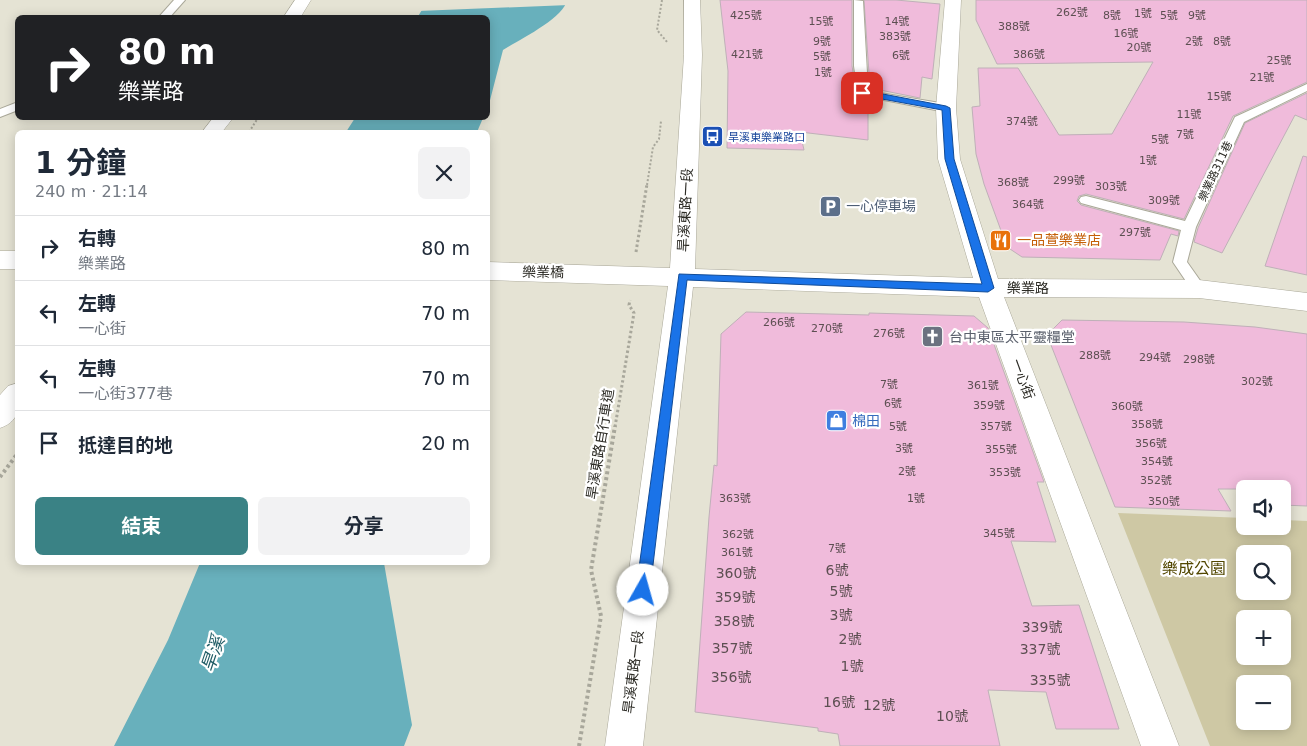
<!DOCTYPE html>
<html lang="zh-TW">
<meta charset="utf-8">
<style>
:root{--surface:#fff;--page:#f2f2f3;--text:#1f2937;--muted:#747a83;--line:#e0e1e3;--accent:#3a8285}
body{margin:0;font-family:"DejaVu Sans","Noto Sans TC",sans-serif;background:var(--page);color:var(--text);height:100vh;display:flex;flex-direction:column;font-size:19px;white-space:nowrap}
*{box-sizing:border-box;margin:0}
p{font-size:16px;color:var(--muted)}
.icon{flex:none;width:28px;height:28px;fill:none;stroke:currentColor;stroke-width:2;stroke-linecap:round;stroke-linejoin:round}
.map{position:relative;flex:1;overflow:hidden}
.details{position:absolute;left:15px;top:130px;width:475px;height:435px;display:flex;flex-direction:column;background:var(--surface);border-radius:8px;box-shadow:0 2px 12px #0003}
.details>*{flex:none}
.top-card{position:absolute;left:15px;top:15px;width:475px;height:105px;border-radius:8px;box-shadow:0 2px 12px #0003;background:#202124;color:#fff;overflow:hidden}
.controls{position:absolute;left:1236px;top:480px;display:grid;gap:10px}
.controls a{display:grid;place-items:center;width:55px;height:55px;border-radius:8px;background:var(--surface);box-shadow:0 2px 12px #0003;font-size:25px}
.pin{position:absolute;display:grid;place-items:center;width:42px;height:42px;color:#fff;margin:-21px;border-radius:10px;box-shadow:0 2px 8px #0006}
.me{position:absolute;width:55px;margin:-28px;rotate:7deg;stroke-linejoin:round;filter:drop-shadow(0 0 4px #0008)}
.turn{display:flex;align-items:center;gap:18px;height:105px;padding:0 20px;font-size:22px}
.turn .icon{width:65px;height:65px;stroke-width:2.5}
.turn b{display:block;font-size:35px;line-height:42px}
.round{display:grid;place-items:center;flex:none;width:52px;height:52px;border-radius:8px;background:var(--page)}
.summary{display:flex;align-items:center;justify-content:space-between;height:85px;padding:0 20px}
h1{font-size:30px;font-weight:700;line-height:38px}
.button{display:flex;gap:10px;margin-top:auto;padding:10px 20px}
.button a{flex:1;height:58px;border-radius:8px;background:var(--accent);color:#fff;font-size:20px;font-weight:700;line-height:58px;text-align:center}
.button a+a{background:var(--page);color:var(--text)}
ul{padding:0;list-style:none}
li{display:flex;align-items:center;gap:15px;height:65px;padding:0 20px;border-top:1px solid var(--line)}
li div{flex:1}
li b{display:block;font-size:19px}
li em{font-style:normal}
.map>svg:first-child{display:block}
.green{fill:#cec8a4;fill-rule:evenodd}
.water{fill:#68b0bc}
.pier{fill:#e5e3d4}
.building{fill:#f0bbdb;stroke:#bfb0b8}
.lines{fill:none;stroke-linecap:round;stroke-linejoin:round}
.lane-casing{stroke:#aaa899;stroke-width:2}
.street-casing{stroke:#aaa899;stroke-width:1}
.path-far2{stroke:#a8a79b;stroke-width:2;stroke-dasharray:2 2;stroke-linecap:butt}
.path-far1{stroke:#a8a79b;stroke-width:3;stroke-dasharray:2.5 2.5;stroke-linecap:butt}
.path{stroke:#a8a79b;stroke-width:4;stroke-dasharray:3 3;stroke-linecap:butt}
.lane{fill:#fff;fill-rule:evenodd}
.street{fill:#fff;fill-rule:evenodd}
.route{fill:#1a73e8;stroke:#114b97}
.labels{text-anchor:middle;stroke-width:4.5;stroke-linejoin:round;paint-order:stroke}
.number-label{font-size:11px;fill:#5d4f52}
.far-transit-label{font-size:11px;fill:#164399;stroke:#fff;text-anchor:start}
.far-street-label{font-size:11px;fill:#2c2b25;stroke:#fff}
.service-label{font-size:14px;fill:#4e5e75;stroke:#fff;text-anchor:start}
.street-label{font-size:14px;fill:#2c2b25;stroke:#fff}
.food-label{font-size:14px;fill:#c56008;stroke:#fff;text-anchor:start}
.worship-label{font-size:14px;fill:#5b616d;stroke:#fff;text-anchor:start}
.shop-label{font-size:14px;fill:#366cbe;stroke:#fff;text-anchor:start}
.near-number-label{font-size:14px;fill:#5d4f52}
.near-park-label{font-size:16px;fill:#524700;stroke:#fff}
.near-water-label{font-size:18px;font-style:italic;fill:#215d66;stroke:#fff}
</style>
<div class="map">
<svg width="1307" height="746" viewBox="0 0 1307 746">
<rect width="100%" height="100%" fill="#e5e3d4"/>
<!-- green -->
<path class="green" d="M1118 513 1245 518V526H1282L1283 520 1307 521V746H1210ZM1245 554H1282V591H1245ZM1245 619H1282V656H1245ZM1245 684H1282V721H1245Z"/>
<!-- water -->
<g class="water">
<path d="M428 0H567C564 18 519 40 503 50L488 108V18H417Z"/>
<path d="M355 118H483L477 132H346Z"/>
<path d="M200 563H384L412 725 404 746H114L168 640Z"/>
</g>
<!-- pier -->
<path class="pier" d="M425 0H570L569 5 418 11Z"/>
<!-- building -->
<g class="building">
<path d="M720 0H852V66L857 96 868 99V140L800 132 804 150 727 148 728 71Z"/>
<path d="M864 0H896L940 4 932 79 922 77 920 98 870 88Z"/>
<path d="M976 0H1307V82L1233 116 1184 219 1086 194 1079 196 1077 201 1081 205 1179 231 1178 236 1171 234 1160 260 1022 257 1007 247 984 184 976 154 972 107 980 106 978 68H1018L1059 135 1112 134 1153 62 997 64 976 20Z"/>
<path d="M1307 93V120L1295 115 1222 253 1194 242 1198 228 1245 123Z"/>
<path d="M1303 156 1307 157V275L1265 266Z"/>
<path d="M746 312 869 315V313L974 316 988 328 1044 482H1037L1056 542 1011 541 1032 606 1079 605 1119 729H1056L1046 692 988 690 1000 746H840L838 734 818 731V728L695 712 709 517 714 465 717 466 721 334Z"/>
<path d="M1062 320 1184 322 1255 327 1307 334V506L1282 505V489H1218L1231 511 1115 507 1047 335Z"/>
</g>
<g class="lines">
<defs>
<g id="lane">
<path d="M174 0H185L169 18H158Z"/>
<path d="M854 0 863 1 868 91 946 104 950 106 952 108 950 110 946 112 858 95 854 66Z"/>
<path d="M1307 84V91L1244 122 1196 227 1187 262 1206 289 1204 293 1199 294 1194 293 1173 262 1181 230 1081 203 1079 200 1081 197 1086 196 1185 221 1235 117Z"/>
<path d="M18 102V110L0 117V109Z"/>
</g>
<g id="street">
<path d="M295 0H311L300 18H283Z"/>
<path d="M684 0H700L702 55 695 269 973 278 938 159 936 108 945 0H961L956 108 960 159 998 279 1199 280 1307 293V311L1199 298 1004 297 1179 746H1141L979 297 693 287 643 746H605L668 286 488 280V262L670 268 684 55Z"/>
<path d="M213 118H233L222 132H202Z"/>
<rect x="0" y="251" width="18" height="18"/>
<path d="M18 383C18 404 23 420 0 428V395L8 386Z"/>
</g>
</defs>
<!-- lane casing -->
<use href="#lane" class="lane-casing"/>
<!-- street casing -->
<use href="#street" class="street-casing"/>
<!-- path-far2 -->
<g class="path-far2">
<path d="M662 0 657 30 667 42"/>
<path d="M249 132 258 118"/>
<path d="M647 185 653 147 659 139 661 121"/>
</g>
<!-- path-far1 -->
<g class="path-far1">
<path d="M636 252 647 184"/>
<path d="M615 427 634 313 629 305 630 300"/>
</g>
<!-- path -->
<g class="path">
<path d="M0 477 18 453"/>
<path d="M579 746 601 616 591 570 615 426"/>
</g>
<!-- lane -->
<use href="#lane" class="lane"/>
<!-- street -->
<use href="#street" class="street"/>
</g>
<!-- route -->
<path class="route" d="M862 90 946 106 950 108 954 159 994 288 988 292 687 280 650 590 648 594 643 596 638 594 636 590 679 274 982 284 945 159 942 110 860 95V91Z"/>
<!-- icons -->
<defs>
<symbol id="bus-square" viewBox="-11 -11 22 22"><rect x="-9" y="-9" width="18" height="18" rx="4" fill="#1a4fb4" stroke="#fff"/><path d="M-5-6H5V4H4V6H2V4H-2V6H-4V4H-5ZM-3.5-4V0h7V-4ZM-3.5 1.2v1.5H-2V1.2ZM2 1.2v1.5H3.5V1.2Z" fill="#fff"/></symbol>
<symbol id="parking-square" viewBox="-11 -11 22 22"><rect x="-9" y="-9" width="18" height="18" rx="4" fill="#5c6f8a" stroke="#fff"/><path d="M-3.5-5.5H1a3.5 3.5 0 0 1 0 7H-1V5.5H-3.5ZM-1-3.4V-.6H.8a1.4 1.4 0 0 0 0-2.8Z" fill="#fff"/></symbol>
<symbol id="restaurant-square" viewBox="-11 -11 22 22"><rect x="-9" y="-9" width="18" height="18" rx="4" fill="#e8710a" stroke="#fff"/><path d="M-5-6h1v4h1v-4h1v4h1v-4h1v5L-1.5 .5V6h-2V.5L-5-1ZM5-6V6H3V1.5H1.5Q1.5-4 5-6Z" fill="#fff"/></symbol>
<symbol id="church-square" viewBox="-11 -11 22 22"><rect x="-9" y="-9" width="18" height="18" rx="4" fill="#6b7280" stroke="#fff"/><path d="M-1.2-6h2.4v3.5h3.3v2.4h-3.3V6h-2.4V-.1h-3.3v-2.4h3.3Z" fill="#fff"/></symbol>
<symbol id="shop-square" viewBox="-11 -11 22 22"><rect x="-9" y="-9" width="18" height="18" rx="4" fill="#3f7fe0" stroke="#fff"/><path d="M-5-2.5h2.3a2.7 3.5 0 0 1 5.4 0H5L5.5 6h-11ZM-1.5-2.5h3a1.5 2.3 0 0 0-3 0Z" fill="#fff"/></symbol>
</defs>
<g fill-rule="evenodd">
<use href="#bus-square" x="700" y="124" width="25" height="25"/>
<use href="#parking-square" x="818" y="194" width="25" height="25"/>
<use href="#restaurant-square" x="988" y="228" width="25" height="25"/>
<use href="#church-square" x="920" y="324" width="25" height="25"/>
<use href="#shop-square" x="824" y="408" width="25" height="25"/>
</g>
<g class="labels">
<!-- number labels -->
<g class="number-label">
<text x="1072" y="16">262號</text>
<text x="1143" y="17">1號</text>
<text x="746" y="19">425號</text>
<text x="1112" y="19">8號</text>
<text x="1169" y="19">5號</text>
<text x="1197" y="19">9號</text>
<text x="821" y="25">15號</text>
<text x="897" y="25">14號</text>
<text x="1014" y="30">388號</text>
<text x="1126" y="37">16號</text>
<text x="895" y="40">383號</text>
<text x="822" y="45">9號</text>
<text x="1194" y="45">2號</text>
<text x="1222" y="45">8號</text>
<text x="1139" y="51">20號</text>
<text x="747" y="58">421號</text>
<text x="1029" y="58">386號</text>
<text x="901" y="59">6號</text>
<text x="822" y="60">5號</text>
<text x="1279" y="64">25號</text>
<text x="823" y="76">1號</text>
<text x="1262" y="81">21號</text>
<text x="1219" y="100">15號</text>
<text x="1189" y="118">11號</text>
<text x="1022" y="125">374號</text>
<text x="1185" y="138">7號</text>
<text x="1160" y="143">5號</text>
<text x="1148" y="164">1號</text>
<text x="1069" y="184">299號</text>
<text x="1013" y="186">368號</text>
<text x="1111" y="190">303號</text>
<text x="1164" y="204">309號</text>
<text x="1028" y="208">364號</text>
<text x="1135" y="236">297號</text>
<text x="779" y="326">266號</text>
<text x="827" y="332">270號</text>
<text x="889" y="337">276號</text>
<text x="1095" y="359">288號</text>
<text x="1155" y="361">294號</text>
<text x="1199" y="363">298號</text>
<text x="1257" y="385">302號</text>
<text x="889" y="388">7號</text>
<text x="983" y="389">361號</text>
<text x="893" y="407">6號</text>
<text x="989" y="409">359號</text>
<text x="1127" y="410">360號</text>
<text x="1147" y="428">358號</text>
<text x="898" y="430">5號</text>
<text x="996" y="430">357號</text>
<text x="1151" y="447">356號</text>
<text x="904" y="452">3號</text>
<text x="1001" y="453">355號</text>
<text x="1157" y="465">354號</text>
<text x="907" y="475">2號</text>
<text x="1005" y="476">353號</text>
<text x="1156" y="484">352號</text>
<text x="735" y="502">363號</text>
<text x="916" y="502">1號</text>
<text x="1164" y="505">350號</text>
<text x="999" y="537">345號</text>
<text x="738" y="538">362號</text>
<text x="837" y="552">7號</text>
<text x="737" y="556">361號</text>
</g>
<!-- far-transit labels -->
<g class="far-transit-label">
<text x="728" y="141">旱溪東樂業路口</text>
</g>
<!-- far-street labels -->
<g class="far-street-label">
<text transform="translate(1215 171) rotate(-65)" y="4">樂業路311巷</text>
</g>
<!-- service labels -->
<g class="service-label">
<text x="846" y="211">一心停車場</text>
</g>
<!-- street labels -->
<g class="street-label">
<text transform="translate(685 210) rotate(-87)" y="5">旱溪東路一段</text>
<text transform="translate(543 272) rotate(1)" y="5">樂業橋</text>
<text x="1028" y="293">樂業路</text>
<text transform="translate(1023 379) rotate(70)" y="5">一心街</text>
<text transform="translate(600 444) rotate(-81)" y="5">旱溪東路自行車道</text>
<text transform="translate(633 672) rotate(-83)" y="5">旱溪東路一段</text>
</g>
<!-- food labels -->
<g class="food-label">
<text x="1017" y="245">一品萱樂業店</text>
</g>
<!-- worship labels -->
<g class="worship-label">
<text x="949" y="342">台中東區太平靈糧堂</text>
</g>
<!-- shop labels -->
<g class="shop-label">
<text x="852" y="426">棉田</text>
</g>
<!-- near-number labels -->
<g class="near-number-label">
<text x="837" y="575">6號</text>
<text x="736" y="578">360號</text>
<text x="841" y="596">5號</text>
<text x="735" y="602">359號</text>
<text x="841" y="620">3號</text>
<text x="734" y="626">358號</text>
<text x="1042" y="632">339號</text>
<text x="850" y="644">2號</text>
<text x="732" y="653">357號</text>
<text x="1040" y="654">337號</text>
<text x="852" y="671">1號</text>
<text x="731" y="682">356號</text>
<text x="1050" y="685">335號</text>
<text x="839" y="707">16號</text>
<text x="879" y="710">12號</text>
<text x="952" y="721">10號</text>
</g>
<!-- near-park labels -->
<g class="near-park-label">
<text x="1194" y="574">樂成公園</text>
</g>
<!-- near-water labels -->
<g class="near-water-label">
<text transform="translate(213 654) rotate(-71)" y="6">旱溪</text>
</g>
</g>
</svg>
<div class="controls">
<a><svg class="icon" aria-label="sound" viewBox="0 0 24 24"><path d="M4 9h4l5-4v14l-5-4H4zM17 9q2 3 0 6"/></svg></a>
<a><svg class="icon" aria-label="search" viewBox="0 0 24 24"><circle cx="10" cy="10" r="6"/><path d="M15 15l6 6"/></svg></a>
<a>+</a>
<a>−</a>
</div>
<div class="pin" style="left:862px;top:93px;background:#d93025"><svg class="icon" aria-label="arrive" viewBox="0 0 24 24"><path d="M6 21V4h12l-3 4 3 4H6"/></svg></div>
<svg class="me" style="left:643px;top:590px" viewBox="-20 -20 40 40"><circle r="19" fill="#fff"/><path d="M0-13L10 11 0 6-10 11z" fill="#1a73e8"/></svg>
<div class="top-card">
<div class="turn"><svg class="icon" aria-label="right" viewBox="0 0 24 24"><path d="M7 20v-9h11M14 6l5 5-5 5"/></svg><div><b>80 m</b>樂業路</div></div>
</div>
<section class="details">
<div class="summary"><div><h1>1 分鐘</h1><p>240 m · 21:14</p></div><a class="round"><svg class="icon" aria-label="close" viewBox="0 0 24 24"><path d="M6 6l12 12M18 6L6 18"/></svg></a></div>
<ul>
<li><svg class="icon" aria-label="right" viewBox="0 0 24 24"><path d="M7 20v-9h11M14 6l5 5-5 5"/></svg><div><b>右轉</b><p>樂業路</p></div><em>80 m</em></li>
<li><svg class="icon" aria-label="left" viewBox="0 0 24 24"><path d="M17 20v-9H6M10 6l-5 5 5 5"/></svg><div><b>左轉</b><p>一心街</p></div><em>70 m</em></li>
<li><svg class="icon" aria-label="left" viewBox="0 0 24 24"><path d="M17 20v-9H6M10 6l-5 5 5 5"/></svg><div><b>左轉</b><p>一心街377巷</p></div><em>70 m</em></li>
<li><svg class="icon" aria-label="arrive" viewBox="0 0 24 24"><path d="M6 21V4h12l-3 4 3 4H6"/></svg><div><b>抵達目的地</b></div><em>20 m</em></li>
</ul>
<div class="button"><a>結束</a><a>分享</a></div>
</section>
</div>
